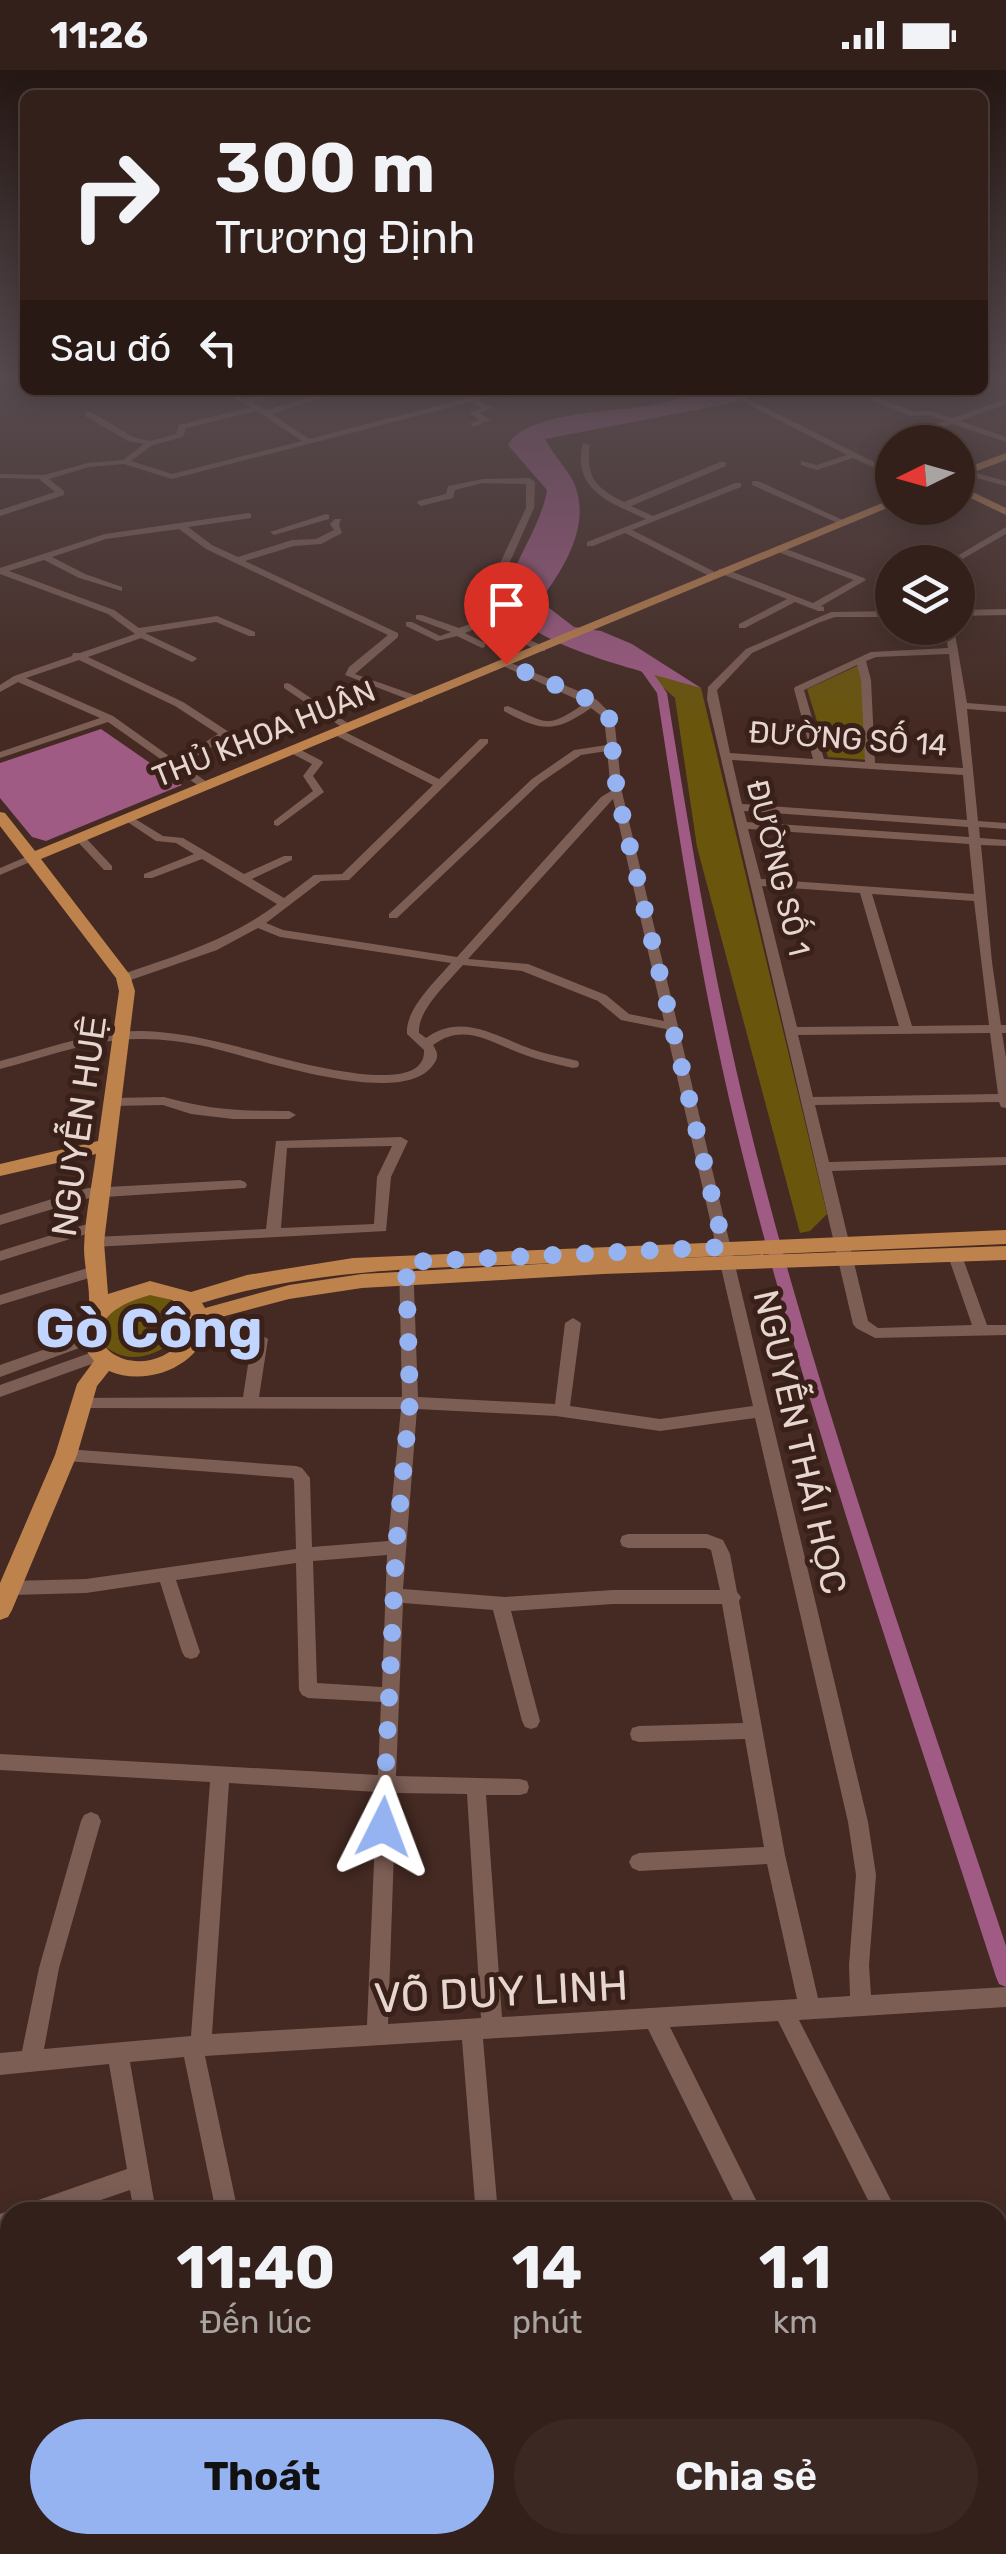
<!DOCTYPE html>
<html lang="vi">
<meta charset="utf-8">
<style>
:root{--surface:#33201a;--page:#3b2823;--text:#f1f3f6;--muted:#a9a3a2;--line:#4e3e39;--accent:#95b2f1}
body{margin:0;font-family:Rubik,sans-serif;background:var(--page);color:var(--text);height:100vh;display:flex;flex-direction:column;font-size:38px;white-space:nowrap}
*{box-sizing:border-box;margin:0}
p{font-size:32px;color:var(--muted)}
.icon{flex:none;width:55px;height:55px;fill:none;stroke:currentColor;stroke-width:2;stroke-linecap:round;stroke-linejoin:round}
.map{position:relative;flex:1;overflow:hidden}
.drawer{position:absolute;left:0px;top:2132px;width:1008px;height:352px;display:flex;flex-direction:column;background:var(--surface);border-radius:30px 30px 0 0;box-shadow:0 5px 25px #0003,0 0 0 2px var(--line)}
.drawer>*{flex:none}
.top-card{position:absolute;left:20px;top:20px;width:968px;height:305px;border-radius:15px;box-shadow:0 5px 25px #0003,0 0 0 2px var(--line);background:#33201a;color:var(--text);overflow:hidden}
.needle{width:65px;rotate:265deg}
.buttons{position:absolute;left:875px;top:355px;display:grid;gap:20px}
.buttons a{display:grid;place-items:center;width:100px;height:100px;border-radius:50%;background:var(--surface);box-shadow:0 5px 25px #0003,0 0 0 2px var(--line);font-size:50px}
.pin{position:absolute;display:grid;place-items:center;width:85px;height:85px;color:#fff;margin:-102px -42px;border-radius:50% 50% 50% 0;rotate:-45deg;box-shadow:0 0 10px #0007}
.pin .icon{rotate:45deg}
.me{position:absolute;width:110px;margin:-55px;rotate:3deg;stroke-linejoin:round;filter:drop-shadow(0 0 8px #0008)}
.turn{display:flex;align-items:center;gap:35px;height:210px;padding:0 30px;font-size:45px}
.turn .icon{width:130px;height:130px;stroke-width:2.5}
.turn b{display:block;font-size:70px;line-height:85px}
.then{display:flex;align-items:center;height:95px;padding:0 30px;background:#0003;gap:20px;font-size:38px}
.eta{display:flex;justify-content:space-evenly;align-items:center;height:170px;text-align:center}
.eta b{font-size:60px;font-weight:700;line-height:70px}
.button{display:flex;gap:20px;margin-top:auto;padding:20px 30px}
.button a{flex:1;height:115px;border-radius:60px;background:var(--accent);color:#111;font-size:40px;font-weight:700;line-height:115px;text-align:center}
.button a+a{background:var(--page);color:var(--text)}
.status{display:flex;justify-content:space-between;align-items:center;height:70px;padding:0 50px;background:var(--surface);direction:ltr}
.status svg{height:28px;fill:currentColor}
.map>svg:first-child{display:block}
.green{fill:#6a550d}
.water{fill:#9f5b84}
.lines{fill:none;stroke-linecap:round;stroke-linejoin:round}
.canal{fill:#9f5b84;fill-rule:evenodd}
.minor{fill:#7c5e55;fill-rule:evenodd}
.major{fill:#be824d;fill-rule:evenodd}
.route{stroke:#95b2f1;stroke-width:18;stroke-dasharray:0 32.4}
.labels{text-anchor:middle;stroke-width:10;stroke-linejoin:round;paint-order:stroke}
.far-street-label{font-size:30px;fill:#e7d6d0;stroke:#392019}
.street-label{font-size:35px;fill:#e7d6d0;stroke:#392019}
.near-street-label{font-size:42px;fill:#e7d6d0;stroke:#392019}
.town-label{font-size:55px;font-weight:bold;fill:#c2d5fe;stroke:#392019}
</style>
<div class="status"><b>11:26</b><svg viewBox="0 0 49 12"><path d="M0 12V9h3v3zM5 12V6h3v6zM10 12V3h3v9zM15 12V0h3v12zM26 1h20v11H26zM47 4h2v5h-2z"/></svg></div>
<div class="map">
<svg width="1006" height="2484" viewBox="0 0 1006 2484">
<rect width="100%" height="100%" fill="#442a22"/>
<!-- green -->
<g class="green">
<path d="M857 596H864L869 690 828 687 807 619Z"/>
<path d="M644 601 701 618 827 1144 810 1161 800 1163 697 777 675 628Z"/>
<path d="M147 1223C234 1236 142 1324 98 1269V1248Z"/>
</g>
<!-- water -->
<g class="water">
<path d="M708 320H766L736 327 737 332 545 369C552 383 564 395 572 409 593 450 567 494 542 528L544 534 574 557 601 561 632 574 701 618C642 600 545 581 504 536 504 505 541 459 547 420L508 375C525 342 613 342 647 336 668 332 688 326 708 320Z"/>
<path d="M101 659 182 715 46 771 32 767 0 728V693Z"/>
</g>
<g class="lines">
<!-- canal -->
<path class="canal" d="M630 590C648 591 657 609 667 623 690 767 714 912 749 1054 818 1333 916 1604 1006 1876V1917L999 1914 996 1907C905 1624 805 1343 735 1054 701 912 679 767 657 623L642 602 630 594Z"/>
<!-- minor -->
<g class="minor">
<path d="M218 320H228L245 329 276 321V325L251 332 267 340 334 320H346L272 344 309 369 471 327 499 320H512L478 330 492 338 479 343 490 350 473 357 470 353 480 350 469 343 482 338 471 332 172 409 124 394 89 397 49 409 64 421V425L0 446V440L55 422 39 409 0 408V404L44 405 88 393 123 390 144 374 128 371 85 346V342H91L133 367 150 371 176 364 179 355 251 337ZM257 341 302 371 172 404 131 391 153 375 183 367 186 358Z"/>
<path d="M550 320H563L539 327 535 325Z"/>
<path d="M590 320H629L625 322H594Z"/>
<path d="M720 320H730L892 401V406L853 388 817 400 801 395V391L817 395 847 385Z"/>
<path d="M869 320H878L882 323 879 328 915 342 930 341 952 348 1006 329V334L960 351 1006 367V372L952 354 928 362H903V358H927L945 351 929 345 911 346 872 331 874 324Z"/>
<path d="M583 373 590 375C585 407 596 418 624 432L720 392H726V396L631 436 653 446 735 413H741V417L632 460 717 503V507H711L625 463 593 476H587V472L646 449C611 433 571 420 583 373Z"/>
<path d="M965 400 1006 411V416L962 404 961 402Z"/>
<path d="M530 408 535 412 534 438 497 521 490 551 545 577V581H539L485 555 465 563 485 573V577L482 578 457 566 437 571 406 556V552H412L440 566 451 562 416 549V545H422L459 558 481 550 487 521 526 438V414L483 413 455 420 453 428 421 436 417 433 418 431 446 424 448 416 483 409Z"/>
<path d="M752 411H758L847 452 840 454 752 415Z"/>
<path d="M248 443 251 444V448L188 457 212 475 238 487 292 470 316 469 334 460 330 454 335 449H341L339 455 342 463 321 474 294 476 245 491 398 563V567L355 604 423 628V632H415L345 605 349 597 388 565 206 479 179 459 106 469 52 487 85 504 122 517V521L79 508 44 490 9 501 114 540 139 558 217 546 255 562V566H249L216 552 145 563 195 587 197 589 192 592 141 568 88 587 183 632 229 662V666L183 695 211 715V719H203L108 652 0 688V682L100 648 18 612 0 622V615L14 606 72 586 73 583H80L135 564 108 544 0 504V498L105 464ZM79 590 175 636 218 664 176 691 113 646 26 608Z"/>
<path d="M326 444 329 445V449L274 465 270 462Z"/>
<path d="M1006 457V464L957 492H947Z"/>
<path d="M778 476 864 508 866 510 821 536 824 537V541H818L795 532 745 558H739V554L787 529 719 503V499H725L813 533 854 510 775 481 774 479Z"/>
<path d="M1006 539V545L958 546V540Z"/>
<path d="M892 541V547H835L818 553 752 583 717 620 730 683 813 689 794 619 795 617 871 582 948 578 945 558H954L967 633 1006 636V642L967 639 978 751 1006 753V759L979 757 980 768 1006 770V776L981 775 992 892 1001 955H1006V963H1002L1006 988V1038L1001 1037 999 1032 815 1035 829 1092 1006 1087V1095L832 1101 868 1251 878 1258 972 1255 947 1183 954 1178 961 1183 987 1255H1006V1265L875 1268 856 1258 853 1254 707 629 708 617 746 579 831 542ZM949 584 963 698 875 693 871 610 866 591 876 587ZM857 595 861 610 865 692 824 689 804 620ZM732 690 963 705 967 750 742 734ZM744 741 968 757 969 767 747 752ZM748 759 969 774 974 824 761 809ZM762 816 860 823 899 956 797 957ZM872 824 974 831 989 955 912 956ZM990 963 998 1024 813 1027 798 965Z"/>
<path d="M506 591 588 625 597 630 614 647 622 722 868 1752 876 1805 869 1895 871 1925 1006 1917V1937L799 1950 897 2142H874L778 1951 670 1957 762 2142H739L648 1959 483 1969 497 2132 501 2142H479L475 2133 462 1970 205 1986 238 2142H216L184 1987 130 1992 156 2142H134L130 2120 66 2142H24L27 2134 127 2099 109 1994 0 2005V1983L22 1981 39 1898 81 1751 84 1745 91 1742 98 1745 101 1751 59 1898 44 1979 191 1966 210 1712 0 1700V1684L378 1705 381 1632 308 1628 302 1625 299 1620 296 1493 176 1510 200 1582 197 1587 191 1589 185 1587 182 1582 160 1512 86 1523 11 1525 5 1523 2 1518 5 1513 11 1511 86 1509 296 1479 294 1410 292 1408 66 1391 60 1389 58 1385 60 1381 66 1379 296 1396 302 1398 310 1408 312 1477 388 1471 401 1339 81 1338 75 1336 73 1332 75 1328 243 1327 252 1269 260 1264 268 1269 259 1327H402L399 1191 406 1186 413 1191 418 1327 555 1334 565 1253 573 1248 581 1253 570 1336 660 1349 753 1336 666 959 621 950 598 931 522 901 463 895C448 912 417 941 419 963L426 968C461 942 496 966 531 979 546 984 562 987 578 991L579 994 578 997 573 998C557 994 541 991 525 985 493 974 465 951 433 975 438 983 439 987 433 995 401 1041 251 986 204 976 184 972 163 969 143 969 94 968 46 987 0 999V991C46 979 95 960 143 961 171 962 199 967 227 974 256 980 427 1037 424 980L407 964C405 939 435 912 451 893L280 867 258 858 217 880 128 911H120V905C175 886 230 870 277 834L202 789 152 808H144V804L194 784 176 773 156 771 123 749 132 747 163 766 183 768 244 804 284 786H292V790L252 809 284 828 314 805 342 804 433 715 335 665V661H343L439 709 480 669H488V673L349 810 321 811 266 853 283 860 457 887 601 727 611 721 607 681 581 685 540 713 397 848H389V844L532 709 574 680 607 675 604 648 591 638C555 663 542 662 504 641V637L508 636C548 653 546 660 585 633L503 596 501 594ZM613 729 664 951 629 944 606 925 528 894 468 889ZM417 1339 556 1346 660 1361 755 1348 848 1752 856 1805 849 1895 850 1926 818 1928 785 1785 739 1531 741 1527 737 1522 730 1484 723 1470 707 1464H628L622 1466 620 1471 622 1476 628 1478H706L711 1480 720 1520H613L505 1527 403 1519ZM387 1485 382 1617 317 1613 313 1491ZM403 1533 493 1540 522 1651 525 1657 531 1659 537 1657 540 1651 511 1541 613 1534H722L743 1653 639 1656 632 1658 630 1664 632 1670 639 1672 745 1669 764 1777 639 1783 632 1786 629 1792 632 1798 639 1801 767 1794 797 1929 502 1947 486 1725H520L527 1723 529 1717 527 1711 520 1709 396 1706ZM229 1713 377 1722 367 1955 212 1964ZM396 1723 467 1724 481 1948 388 1954Z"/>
<path d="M287 613 290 614 355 658 346 660 284 618V614Z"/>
<path d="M291 679H299L322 691 323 693 313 706 324 722 278 756 274 755V751L313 721 303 706 312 694 291 683Z"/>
<path d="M80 765 84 766 112 796V800H104L76 770 74 768Z"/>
<path d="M33 784 39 787 37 789 0 805V798Z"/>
<path d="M164 1027C209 1040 242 1041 289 1041L296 1045 289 1049H233L191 1044 163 1035 112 1036 105 1032 112 1028Z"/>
<path d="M401 1067 408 1071 391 1107 386 1161 94 1177 87 1172 94 1167 266 1159 276 1071ZM392 1076 377 1107 374 1154 281 1158 287 1078Z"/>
<path d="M240 1110 245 1112 247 1115 245 1118 89 1128 0 1155V1145L88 1118Z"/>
<path d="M97 1151 102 1153 104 1156 102 1159 0 1191V1181Z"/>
<path d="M94 1196 99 1197 101 1201 99 1205 0 1235V1225Z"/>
<path d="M88 1264 96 1269 93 1273 0 1307V1295Z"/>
<path d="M98 1280 103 1282 106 1286 103 1290 0 1327V1315Z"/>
<path d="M10 2140 17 2142H10V2162L0 2166V2144Z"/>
<path d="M998 2214 1006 2218V2283L998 2279Z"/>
<path d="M10 2418V2443L0 2447V2422Z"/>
<path d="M356 2475H382L385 2484H359Z"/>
</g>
<!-- major -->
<g class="major">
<path d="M1006 383V390L958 408V401Z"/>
<path d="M958 415 1006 438V445L958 422Z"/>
<path d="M892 429V436L41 789 130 905 135 921 104 1172 108 1224 150 1211 191 1222 247 1205 353 1188 1006 1160V1174L677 1188 1006 1176V1190L603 1204 362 1218 289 1229 210 1250C204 1295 148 1318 109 1301L97 1316 77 1385 12 1540 8 1547 0 1550V1513L55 1385 77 1314 94 1291C67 1257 89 1261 89 1234 90 1215 84 1197 84 1178 85 1147 92 1115 96 1084L0 1106V1094L98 1071 119 921 116 908 0 756V742L5 743 35 781ZM558 1193 362 1204 289 1215 205 1238 202 1233C318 1197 438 1198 558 1193ZM150 1225 172 1230 189 1244 185 1268C134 1329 44 1254 150 1225Z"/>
</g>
</g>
<!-- sky -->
<linearGradient id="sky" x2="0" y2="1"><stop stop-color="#251713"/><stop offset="0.47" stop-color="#564a4f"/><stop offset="1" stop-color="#564a4f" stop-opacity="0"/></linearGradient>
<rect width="1006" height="656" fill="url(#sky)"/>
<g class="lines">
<!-- route -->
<path class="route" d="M383 1757 396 1477 410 1331 406 1192 724 1177 617 722 609 647 584 627 506 594"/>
</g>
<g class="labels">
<!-- far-street labels -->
<g class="far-street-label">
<text transform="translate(264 664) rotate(-22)" y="10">THỦ KHOA HUÂN</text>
<text transform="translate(848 669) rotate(4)" y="10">ĐƯỜNG SỐ 14</text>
<text transform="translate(778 798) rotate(76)" y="10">ĐƯỜNG SỐ 1</text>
</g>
<!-- street labels -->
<g class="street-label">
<text transform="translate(79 1056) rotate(-82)" y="12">NGUYỄN HUỆ</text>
<text transform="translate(800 1372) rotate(77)" y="12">NGUYỄN THÁI HỌC</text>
</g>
<!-- near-street labels -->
<g class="near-street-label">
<text transform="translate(501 1921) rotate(-3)" y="15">VÕ DUY LINH</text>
</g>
<!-- town labels -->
<g class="town-label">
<text x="149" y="1277">Gò Công</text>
</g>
</g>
</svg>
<div class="buttons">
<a><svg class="needle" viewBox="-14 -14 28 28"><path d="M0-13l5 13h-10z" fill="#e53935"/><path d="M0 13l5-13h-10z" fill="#a9a3a2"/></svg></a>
<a><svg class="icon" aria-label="layers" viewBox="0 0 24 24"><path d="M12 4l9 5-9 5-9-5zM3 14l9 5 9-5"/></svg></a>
</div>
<div class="pin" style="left:506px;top:594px;background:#d93025"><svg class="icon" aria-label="arrive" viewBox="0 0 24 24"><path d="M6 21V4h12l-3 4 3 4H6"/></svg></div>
<svg class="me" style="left:383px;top:1757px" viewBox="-20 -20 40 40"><path d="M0-17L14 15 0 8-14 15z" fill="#95b2f1" stroke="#fff" stroke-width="4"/></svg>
<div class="top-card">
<div class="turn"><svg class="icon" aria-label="right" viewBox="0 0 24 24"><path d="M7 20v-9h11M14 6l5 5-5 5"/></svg><div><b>300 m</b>Trương Định</div></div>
<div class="then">Sau đó<svg class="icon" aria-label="left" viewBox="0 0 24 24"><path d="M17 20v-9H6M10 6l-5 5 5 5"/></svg></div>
</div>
<section class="drawer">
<div class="eta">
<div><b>11:40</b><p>Đến lúc</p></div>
<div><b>14</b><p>phút</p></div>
<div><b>1.1</b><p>km</p></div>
</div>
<div class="button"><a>Thoát</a><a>Chia sẻ</a></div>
</section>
</div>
